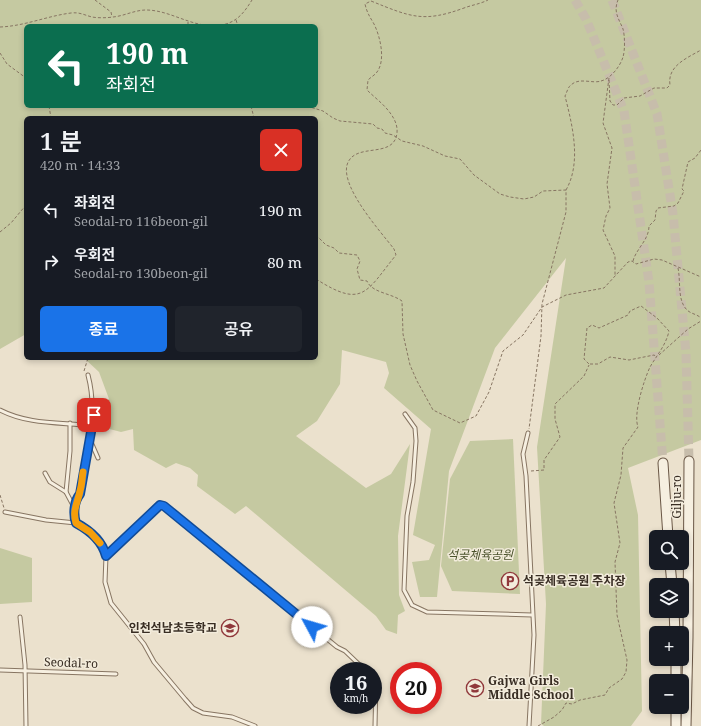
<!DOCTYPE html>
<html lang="ko">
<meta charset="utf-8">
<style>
:root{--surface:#171b24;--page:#20242c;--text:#f1f3f6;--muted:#9ea1a6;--accent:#1a73e8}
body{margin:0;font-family:"Noto Serif","Noto Sans KR",serif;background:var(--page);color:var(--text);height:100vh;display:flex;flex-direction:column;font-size:15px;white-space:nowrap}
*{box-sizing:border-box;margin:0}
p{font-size:13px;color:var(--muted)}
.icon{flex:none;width:22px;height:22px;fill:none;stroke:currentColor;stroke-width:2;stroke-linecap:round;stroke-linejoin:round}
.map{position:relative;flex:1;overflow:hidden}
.sheet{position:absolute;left:24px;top:116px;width:294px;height:244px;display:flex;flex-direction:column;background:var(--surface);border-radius:6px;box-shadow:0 2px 6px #0003}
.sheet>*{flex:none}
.top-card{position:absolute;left:24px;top:24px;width:294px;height:84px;border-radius:6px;box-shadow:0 2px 6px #0003;background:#0b6e4f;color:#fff;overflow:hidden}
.tools{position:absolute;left:649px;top:530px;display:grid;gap:8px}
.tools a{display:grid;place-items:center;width:40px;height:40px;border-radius:6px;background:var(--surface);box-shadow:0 2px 6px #0003;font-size:20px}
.speed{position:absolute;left:330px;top:662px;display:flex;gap:8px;font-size:20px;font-weight:700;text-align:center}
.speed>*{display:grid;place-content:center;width:52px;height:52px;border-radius:50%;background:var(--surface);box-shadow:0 2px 6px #0003;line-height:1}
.speed small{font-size:10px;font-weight:400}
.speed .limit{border:6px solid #d22;background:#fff;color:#111}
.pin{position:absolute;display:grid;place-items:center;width:34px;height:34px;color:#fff;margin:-17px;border-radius:8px;box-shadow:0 2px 6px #0006}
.me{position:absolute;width:44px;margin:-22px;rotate:309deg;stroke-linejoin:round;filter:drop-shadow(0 0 3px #0008)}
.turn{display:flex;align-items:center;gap:14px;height:84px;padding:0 16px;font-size:18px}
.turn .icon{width:52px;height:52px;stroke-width:2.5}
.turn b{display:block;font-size:28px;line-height:34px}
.round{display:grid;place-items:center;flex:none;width:42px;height:42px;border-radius:6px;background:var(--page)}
.headline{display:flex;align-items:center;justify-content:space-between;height:68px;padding:0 16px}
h1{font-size:24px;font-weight:600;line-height:30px}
.primary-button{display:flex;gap:8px;margin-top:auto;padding:8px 16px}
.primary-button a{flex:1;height:46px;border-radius:6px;background:var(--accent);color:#fff;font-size:16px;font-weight:600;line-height:46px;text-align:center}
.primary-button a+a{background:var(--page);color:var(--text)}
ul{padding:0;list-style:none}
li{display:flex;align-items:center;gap:12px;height:52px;padding:0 16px}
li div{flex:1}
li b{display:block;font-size:15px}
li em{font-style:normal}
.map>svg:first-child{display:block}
.green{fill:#c5c9a1;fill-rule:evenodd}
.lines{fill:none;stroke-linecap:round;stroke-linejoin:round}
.secondary-tunnel{stroke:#c7bdab;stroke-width:9;stroke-dasharray:9 4.5;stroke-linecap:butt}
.lane-casing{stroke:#877562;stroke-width:5}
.secondary-casing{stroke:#695645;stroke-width:11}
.path{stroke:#877562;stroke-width:1;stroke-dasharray:3 2;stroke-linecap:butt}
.lane{stroke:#f6efe0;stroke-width:3}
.secondary{stroke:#f6efe0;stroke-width:9}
.route-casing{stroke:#114b97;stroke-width:10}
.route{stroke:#1a73e8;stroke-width:7}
.slow{stroke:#f59e0b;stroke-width:7}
.labels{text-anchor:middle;stroke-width:3;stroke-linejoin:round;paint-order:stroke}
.street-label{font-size:12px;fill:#392e24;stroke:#f3ecdc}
.park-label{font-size:12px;font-style:italic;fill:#4b532c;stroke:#f3ecdc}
.poi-label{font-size:12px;font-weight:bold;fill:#392e24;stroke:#f3ecdc;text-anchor:start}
</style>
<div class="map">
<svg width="701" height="726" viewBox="0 0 701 726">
<rect width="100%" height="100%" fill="#ebe1cd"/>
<!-- green -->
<g class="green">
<path d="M0 0H701V440L628 468 638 515 642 711 631 726H544L541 724 546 604 537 447 566 258 495 348 449 471 437 597H420L412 562 429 560 435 545 413 535 431 429 384 388 389 373 386 362 342 350 340 384 317 421 296 436 366 488 391 474 410 444 398 536 399 595 405 611 398 615 397 634 386 630 376 616 246 506 235 514 197 486 198 475 190 468 176 463 166 468 134 450 133 429 121 432 98 426V404L109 399 99 372 84 358H316V118H26V334L0 349ZM26 26H316V106H26Z"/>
<path d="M513 439 520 594 452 591 441 566 450 479 470 441Z"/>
<path d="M0 548 32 558V602L0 604Z"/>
</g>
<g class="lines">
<!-- secondary-tunnel -->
<g class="secondary-tunnel">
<path d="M575 0 586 19 624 111 649 282 663 463"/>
<path d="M612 0 657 114 673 214 686 353 689 461"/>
</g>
<defs>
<g id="lane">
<path d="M0 410C29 425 61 422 93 426"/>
<path d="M405 414 415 428 416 441 413 482 407 516 404 590 412 605 427 612 532 615"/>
<path d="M528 433 523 454 526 476 534 635 529 726"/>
<path d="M91 442 98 458"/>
<path d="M45 473 50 482 66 492 75 509"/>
<path d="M66 492 70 451V423"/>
<path d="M5 512 46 520 76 523 90 532 98 540 104 550 106 556 105 582 111 603 144 644 154 662 185 699 193 708 203 713 232 717 255 726"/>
<path d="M76 523 75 503 80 494C86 453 99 417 88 375"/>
<path d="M106 556 160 505 164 506 337 647 345 651 366 671"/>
<path d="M20 617 25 665 26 726"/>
<path d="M0 670 116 674"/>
<path d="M373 678 376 681 375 726"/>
</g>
<g id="secondary">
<path d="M663 463 668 537"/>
<path d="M670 563 672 585"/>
<path d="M674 611 675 633"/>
<path d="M676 659V681"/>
<path d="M676 707V726"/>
<path d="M686 726 688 637 689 461"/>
</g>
</defs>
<!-- lane casing -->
<use href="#lane" class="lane-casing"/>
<!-- secondary casing -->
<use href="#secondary" class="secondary-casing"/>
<!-- path -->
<g class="path">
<path d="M95 0 111 12 112 17"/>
<path d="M236 20 238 26"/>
<path d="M188 22V26"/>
<path d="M0 27C25 26 47 16 71 13 80 12 84 15 92 17 97 18 107 18 113 17 124 16 135 10 146 10 173 10 197 32 226 24 239 20 245 11 252 0"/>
<path d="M0 53 7 64 26 78"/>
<path d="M609 78 603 123 612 148 607 184 610 208 606 216 603 230 615 256V276"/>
<path d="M609 80 610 101 613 105H617L624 98 640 96 654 88H667L670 85C667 66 687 58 701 50"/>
<path d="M49 106 51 118"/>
<path d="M251 106 254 118"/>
<path d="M307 106 323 111 333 118 340 121 373 124 377 128 382 129 385 133 393 135 402 141 423 146 445 156 460 159 474 175 500 194 510 197 524 199 534 197 543 191 566 190V212L542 304 541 336 529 429"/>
<path d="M566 190C582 162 572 124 565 96 567 92 568 87 571 85 579 77 593 84 601 81 610 79 620 67 623 57 625 51 625 36 623 29 619 19 613 12 618 0"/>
<path d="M0 232 11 223 26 205"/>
<path d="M316 235 326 245 334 248 339 253 357 255 360 261 357 269 360 280 367 281C372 293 391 293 402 301L403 334 410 365 417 381 433 410 460 423 476 416 489 392 503 351 523 335 542 307 566 295 604 288 628 262 632 261 636 264 654 259 662 260 701 277"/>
<path d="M633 261C636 249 649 240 649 226L655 220 656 211 658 208 674 206 678 203 684 191 682 189 688 162 695 158 701 150"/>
<path d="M678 268C681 282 677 300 687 310 691 314 697 314 701 318"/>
<path d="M316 279C363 309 366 292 396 255L394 249C381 232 341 188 347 165 354 141 394 160 397 133 398 124 393 116 387 109 381 102 373 96 367 90L368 80C371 77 375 75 377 72 386 60 380 36 374 24 370 17 367 13 365 4L371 1C411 17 423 23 464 8 472 5 480 4 488 0"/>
<path d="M659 355 688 329 701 321"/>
<path d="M590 364H598L610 357 629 360 654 355 657 357"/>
<path d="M84 371 88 358"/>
<path d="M531 471 544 470V460L560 437 555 419V404L584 376 589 365"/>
<path d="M0 495 4 508"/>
<path d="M538 726 554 717 562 710 566 703 572 704 580 700 605 695 609 688 622 679 626 672 627 660 617 615 615 562 620 543 614 503 621 475 623 448 638 427C633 414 644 380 650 367 657 355 666 345 669 331L657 318 641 306 630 311 628 315 599 328 592 325 587 328 584 359 589 364"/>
</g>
<!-- lane -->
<use href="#lane" class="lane"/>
<!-- secondary -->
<use href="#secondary" class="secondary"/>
</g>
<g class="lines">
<defs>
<path id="route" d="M94 415 80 494C74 501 73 514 76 523 89 530 102 540 106 556L160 505 164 506 312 627"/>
</defs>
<!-- route casing -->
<use href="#route" class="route-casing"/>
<!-- route -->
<use href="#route" class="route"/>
<!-- slow -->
<path class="slow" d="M83 472C82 478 82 485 80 491 78 502 72 510 76 523L90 532 100 543"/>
</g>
<!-- icons -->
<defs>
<symbol id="parking-ring" viewBox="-11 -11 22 22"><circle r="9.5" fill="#f3ecdc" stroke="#90383b" stroke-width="1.5"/><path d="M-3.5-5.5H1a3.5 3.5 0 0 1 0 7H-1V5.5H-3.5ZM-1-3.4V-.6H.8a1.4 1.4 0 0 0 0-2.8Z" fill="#90383b"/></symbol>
<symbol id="school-ring" viewBox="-11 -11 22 22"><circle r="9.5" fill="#f3ecdc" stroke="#90383b" stroke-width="1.5"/><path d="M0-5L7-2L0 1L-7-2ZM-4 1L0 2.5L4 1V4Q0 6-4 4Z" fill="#90383b"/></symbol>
</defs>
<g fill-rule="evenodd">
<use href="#parking-ring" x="500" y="571" width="20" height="20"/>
<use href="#school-ring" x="220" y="618" width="20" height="20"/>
<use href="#school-ring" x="465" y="678" width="20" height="20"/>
</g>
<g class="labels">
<!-- street labels -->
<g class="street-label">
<text transform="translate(677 497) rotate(-90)" y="4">Gilju-ro</text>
<text transform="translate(71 663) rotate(2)" y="4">Seodal-ro</text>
</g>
<!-- park labels -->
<g class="park-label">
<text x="480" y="559">석곶체육공원</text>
</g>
<!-- poi labels -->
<g class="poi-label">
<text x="523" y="585">석곶체육공원 주차장</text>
<text x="217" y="632" text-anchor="end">인천석남초등학교</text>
<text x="488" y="685">Gajwa Girls<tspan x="488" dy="14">Middle School</tspan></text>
</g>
</g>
</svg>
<div class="tools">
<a><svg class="icon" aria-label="search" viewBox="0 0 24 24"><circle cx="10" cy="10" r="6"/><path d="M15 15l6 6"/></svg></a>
<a><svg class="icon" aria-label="layers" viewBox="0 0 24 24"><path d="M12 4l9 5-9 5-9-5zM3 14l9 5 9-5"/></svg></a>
<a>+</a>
<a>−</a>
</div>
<div class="speed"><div>16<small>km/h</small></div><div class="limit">20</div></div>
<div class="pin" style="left:94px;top:415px;background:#d93025"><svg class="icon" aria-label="arrive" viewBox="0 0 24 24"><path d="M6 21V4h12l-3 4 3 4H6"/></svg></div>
<svg class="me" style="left:312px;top:627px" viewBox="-20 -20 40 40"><circle r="19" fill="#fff"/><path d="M0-13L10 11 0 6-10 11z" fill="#1a73e8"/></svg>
<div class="top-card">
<div class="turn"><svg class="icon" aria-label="left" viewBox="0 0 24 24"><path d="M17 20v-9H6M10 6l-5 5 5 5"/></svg><div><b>190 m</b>좌회전</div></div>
</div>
<section class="sheet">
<div class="headline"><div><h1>1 분</h1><p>420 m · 14:33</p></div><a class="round" style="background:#d93025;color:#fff"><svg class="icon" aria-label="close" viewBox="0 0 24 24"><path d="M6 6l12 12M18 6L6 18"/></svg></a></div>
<ul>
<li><svg class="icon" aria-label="left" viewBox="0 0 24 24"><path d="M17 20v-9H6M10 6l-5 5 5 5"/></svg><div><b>좌회전</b><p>Seodal-ro 116beon-gil</p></div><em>190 m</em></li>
<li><svg class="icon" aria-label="right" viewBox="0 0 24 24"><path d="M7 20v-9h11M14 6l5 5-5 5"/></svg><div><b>우회전</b><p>Seodal-ro 130beon-gil</p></div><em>80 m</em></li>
</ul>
<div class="primary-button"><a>종료</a><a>공유</a></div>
</section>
</div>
